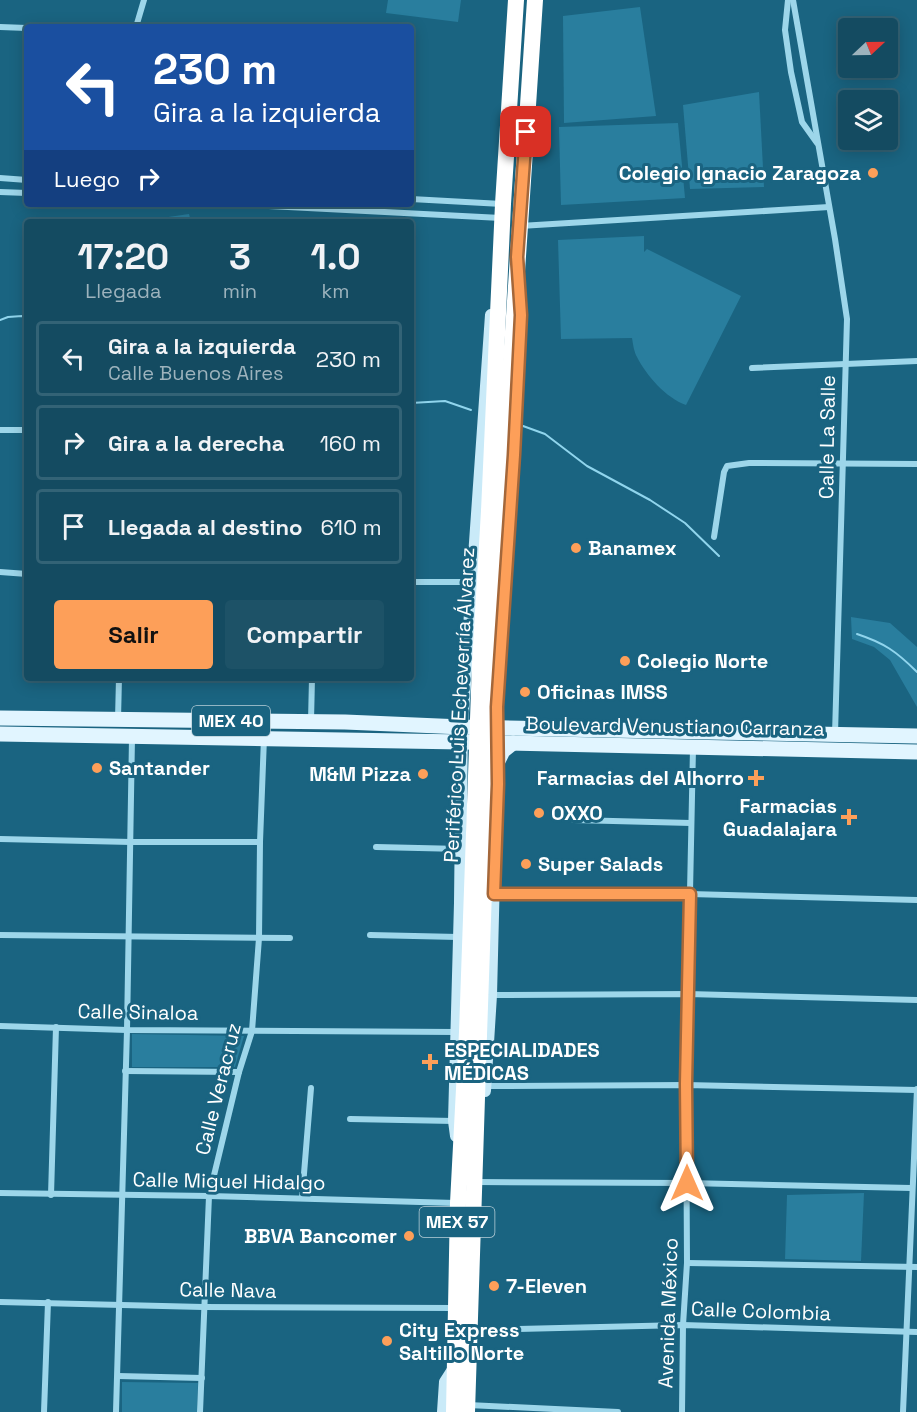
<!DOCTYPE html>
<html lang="es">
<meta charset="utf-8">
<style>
:root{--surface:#144b61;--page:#1d5267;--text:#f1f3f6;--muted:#9db3bd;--line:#336376;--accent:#fd9f59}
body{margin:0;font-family:"Space Grotesk",sans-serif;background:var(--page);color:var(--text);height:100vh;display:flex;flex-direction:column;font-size:22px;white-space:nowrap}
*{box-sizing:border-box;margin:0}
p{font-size:20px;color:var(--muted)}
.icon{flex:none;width:33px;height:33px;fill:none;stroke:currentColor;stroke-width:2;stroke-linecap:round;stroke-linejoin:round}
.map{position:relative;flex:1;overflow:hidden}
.drawer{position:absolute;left:24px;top:219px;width:390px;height:462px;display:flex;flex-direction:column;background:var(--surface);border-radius:6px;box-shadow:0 3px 15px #0003,0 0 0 2px var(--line)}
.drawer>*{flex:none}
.hud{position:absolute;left:24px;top:24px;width:390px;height:183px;border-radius:6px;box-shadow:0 3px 15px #0003,0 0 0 2px var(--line);background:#1a4fa0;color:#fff;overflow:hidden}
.needle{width:39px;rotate:68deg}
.buttons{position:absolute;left:838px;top:18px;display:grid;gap:12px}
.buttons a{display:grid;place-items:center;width:60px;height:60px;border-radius:6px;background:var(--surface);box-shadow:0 3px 15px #0003,0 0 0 2px var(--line);font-size:30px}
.pin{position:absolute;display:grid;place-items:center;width:51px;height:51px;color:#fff;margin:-26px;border-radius:12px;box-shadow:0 3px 9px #0006}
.me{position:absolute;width:66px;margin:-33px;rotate:0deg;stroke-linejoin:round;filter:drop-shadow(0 0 4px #0008)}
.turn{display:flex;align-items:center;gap:21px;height:126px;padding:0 30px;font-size:27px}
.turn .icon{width:78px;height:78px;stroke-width:2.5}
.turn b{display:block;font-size:42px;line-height:51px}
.then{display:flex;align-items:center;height:57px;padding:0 30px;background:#0003;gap:12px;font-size:22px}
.eta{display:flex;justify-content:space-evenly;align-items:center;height:102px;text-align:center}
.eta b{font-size:36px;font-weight:700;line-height:42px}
.primary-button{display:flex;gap:12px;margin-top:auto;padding:12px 30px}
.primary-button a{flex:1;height:69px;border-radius:6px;background:var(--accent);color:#111;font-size:24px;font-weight:700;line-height:69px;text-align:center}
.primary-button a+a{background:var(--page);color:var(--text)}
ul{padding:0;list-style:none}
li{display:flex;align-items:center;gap:18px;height:75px;margin:0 12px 9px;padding:0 18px;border:3px solid var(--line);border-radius:6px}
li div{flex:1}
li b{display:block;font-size:22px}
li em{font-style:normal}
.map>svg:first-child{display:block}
.green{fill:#297e9e}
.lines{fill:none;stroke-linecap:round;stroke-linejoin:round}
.stream{stroke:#90d5ed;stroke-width:2}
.street{stroke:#9dd6ea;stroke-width:6}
.secondary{stroke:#c9eaf8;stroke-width:12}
.primary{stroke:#e1f5ff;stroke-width:15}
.highway{stroke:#fff;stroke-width:16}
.highway-bridge{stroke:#fff;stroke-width:16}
.route-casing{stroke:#a4673a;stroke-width:15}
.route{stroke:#fd9f59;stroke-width:10}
.poi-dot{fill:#fd9f59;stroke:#1a6481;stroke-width:2}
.labels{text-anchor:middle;stroke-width:6;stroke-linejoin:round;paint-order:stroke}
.shield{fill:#1a6481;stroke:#bad0d9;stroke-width:1.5}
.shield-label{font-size:18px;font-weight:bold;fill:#fff}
.poi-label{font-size:20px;font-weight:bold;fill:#fff;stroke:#1a6481;text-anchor:start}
.street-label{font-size:20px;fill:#fff;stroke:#1a6481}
</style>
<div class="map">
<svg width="917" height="1412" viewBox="0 0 917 1412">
<rect width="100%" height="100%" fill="#1a6481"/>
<!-- green -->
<g class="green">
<path d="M388 0H461L458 22 386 13Z"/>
<path d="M640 7 656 116 564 123 563 16Z"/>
<path d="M759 92 764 187 690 189 683 105Z"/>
<path d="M678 123 685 198 561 205 559 127Z"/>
<path d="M189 214 191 222H148V220Z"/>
<path d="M644 236V252L647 249 741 296 686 405C666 398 646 375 637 357 634 352 633 344 632 338L561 339 558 240Z"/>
<path d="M851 617 890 623 917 647V707L890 660 874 647 852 639Z"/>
<path d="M132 1034 244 1036 235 1067H132Z"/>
<path d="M864 1193 861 1261 785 1259 787 1195Z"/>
<path d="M122 1382 198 1383 197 1412H122Z"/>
</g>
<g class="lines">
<!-- stream -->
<g class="stream">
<path d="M0 320 8 317 22 316 27 321"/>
<path d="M411 403 445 401 471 410"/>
<path d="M523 426 545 434 587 466 650 500 685 523 719 556"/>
<path d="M857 634C884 643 896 651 917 672"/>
</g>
<!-- street -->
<g class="street">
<path d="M788 0 785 30 791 72 802 122 817 143"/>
<path d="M793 0 835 239 847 319 835 734"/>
<path d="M0 27 27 28"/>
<path d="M136 27 144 0"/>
<path d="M0 178 27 180"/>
<path d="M0 192 27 193"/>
<path d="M411 199 502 204"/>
<path d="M229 204 501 218"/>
<path d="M520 226 829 207"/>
<path d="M752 368 917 361"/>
<path d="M0 430H27"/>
<path d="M714 537 724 472 727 466 749 463 917 464"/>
<path d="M0 572 27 574"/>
<path d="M411 582H472"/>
<path d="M118 719 119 678"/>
<path d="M311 721 312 678"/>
<path d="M574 820 691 823"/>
<path d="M0 839 131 842H260"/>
<path d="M376 847 461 849"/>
<path d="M494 894H690L917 900"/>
<path d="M0 935 290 938"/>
<path d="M370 935 458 937"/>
<path d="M491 995 688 994 917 1000"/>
<path d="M0 1026 127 1030 456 1032"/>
<path d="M125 1071 239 1072"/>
<path d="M486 1086 686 1085 917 1090"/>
<path d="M350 1119 454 1121"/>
<path d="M476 1182 687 1183 911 1188"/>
<path d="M0 1193 209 1196 455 1203"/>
<path d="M51 1195 56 1027"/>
<path d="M302 1198 311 1088"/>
<path d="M687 1263 917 1267"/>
<path d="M0 1302 203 1307 454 1308"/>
<path d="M472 1330 683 1325 917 1332"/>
<path d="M118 1376 202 1378"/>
<path d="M468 1405 618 1412"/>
<path d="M44 1412 48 1302"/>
<path d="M116 1412 127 1030 132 738"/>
<path d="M200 1412 209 1196 239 1072 252 1031 259 938 260 842 264 738"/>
<path d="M682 1412 683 1325 687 1263 686 1085 693 748"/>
<path d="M903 1412 917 1089"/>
</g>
<!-- secondary -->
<g class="secondary">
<path d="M499 680 519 365"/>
<path d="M485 1091 491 995 497 755"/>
<path d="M456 1136 454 1121 460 903 462 727 491 315"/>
<path d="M443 1412 445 1382 454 1368"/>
</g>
<!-- primary -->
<g class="primary">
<path d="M0 718 345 722 462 727 917 736"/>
<path d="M0 734 462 742 917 752"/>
<path d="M497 763 503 751 513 743"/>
</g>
<!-- highway -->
<g class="highway">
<path d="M489 511 503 204 516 0"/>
<path d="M501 512 535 0"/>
<path d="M454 1412 458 1203 467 1032"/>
<path d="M467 1412 479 1035"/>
</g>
<!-- highway-bridge -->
<g class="highway-bridge">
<path d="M467 1032 480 662 489 511"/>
<path d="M479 1035 492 659 501 512"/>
</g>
</g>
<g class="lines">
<defs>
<path id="route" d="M526 132 517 257 521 315 514 455 497 707 498 784 494 894H690L686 1084 687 1183"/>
</defs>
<!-- route casing -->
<use href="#route" class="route-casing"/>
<!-- route -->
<use href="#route" class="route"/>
</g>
<!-- markers -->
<g class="poi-dot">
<circle cx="873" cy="173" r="6"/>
<circle cx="576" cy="548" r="6"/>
<circle cx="625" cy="661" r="6"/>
<circle cx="525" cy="692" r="6"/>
<circle cx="97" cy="768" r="6"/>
<circle cx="423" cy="774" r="6"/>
<path d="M753 769h6v6h6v6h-6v6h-6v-6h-6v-6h6z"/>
<circle cx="539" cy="813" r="6"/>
<path d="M846 808h6v6h6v6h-6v6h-6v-6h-6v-6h6z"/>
<circle cx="526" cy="864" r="6"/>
<path d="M427 1053h6v6h6v6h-6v6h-6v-6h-6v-6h6z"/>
<circle cx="409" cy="1236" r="6"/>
<circle cx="494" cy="1286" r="6"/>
<circle cx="387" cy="1341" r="6"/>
</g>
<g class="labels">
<!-- shield labels -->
<g class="shield">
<rect x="192" y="706" width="78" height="30" rx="4.5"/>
<rect x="419.5" y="1207" width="75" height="30" rx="4.5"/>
</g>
<g class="shield-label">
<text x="231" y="727">MEX 40</text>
<text x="457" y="1228">MEX 57</text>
</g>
<!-- poi labels -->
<g class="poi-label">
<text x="861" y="180" text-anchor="end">Colegio Ignacio Zaragoza</text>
<text x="588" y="555">Banamex</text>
<text x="637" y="668">Colegio Norte</text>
<text x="537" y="699">Oficinas IMSS</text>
<text x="109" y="775">Santander</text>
<text x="411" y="781" text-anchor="end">M&amp;M Pizza</text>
<text x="744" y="785" text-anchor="end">Farmacias del Alhorro</text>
<text x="837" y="813" text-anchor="end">Farmacias<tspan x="837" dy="23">Guadalajara</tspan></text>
<text x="551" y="820">OXXO</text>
<text x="538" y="871">Super Salads</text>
<text x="444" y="1057">ESPECIALIDADES<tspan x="444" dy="23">MÉDICAS</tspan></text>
<text x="397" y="1243" text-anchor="end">BBVA Bancomer</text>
<text x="506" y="1293">7-Eleven</text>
<text x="399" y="1337">City Express<tspan x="399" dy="23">Saltillo Norte</tspan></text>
</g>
<!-- street labels -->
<g class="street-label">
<text transform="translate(827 437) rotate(-89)" y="7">Calle La Salle</text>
<text transform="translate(459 705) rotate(-87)" y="7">Periférico Luis Echeverría Álvarez</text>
<text transform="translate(675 726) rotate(1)" y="7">Boulevard Venustiano Carranza</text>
<text transform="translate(138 1012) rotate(1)" y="7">Calle Sinaloa</text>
<text transform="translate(218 1089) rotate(-76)" y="7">Calle Veracruz</text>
<text transform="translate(229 1181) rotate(1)" y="7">Calle Miguel Hidalgo</text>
<text transform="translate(228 1290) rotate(1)" y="7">Calle Nava</text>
<text transform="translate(761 1311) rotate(2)" y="7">Calle Colombia</text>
<text transform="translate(668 1313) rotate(-88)" y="7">Avenida México</text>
</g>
</g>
</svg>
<div class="buttons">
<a><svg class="needle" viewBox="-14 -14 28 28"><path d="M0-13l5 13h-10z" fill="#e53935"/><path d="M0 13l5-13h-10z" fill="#9db3bd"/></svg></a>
<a><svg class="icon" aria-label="layers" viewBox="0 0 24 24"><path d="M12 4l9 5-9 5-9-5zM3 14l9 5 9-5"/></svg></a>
</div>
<div class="pin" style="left:526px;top:132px;background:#d93025"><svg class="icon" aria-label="arrive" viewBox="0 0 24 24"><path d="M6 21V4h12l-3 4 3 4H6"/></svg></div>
<svg class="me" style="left:687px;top:1183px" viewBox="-20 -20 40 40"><path d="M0-17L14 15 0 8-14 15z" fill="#fd9f59" stroke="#fff" stroke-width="4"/></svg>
<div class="hud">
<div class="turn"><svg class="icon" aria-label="left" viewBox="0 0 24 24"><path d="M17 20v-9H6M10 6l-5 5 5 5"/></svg><div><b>230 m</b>Gira a la izquierda</div></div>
<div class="then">Luego<svg class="icon" aria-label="right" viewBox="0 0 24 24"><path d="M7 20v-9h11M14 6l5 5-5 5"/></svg></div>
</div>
<section class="drawer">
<div class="eta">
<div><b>17:20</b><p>Llegada</p></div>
<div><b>3</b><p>min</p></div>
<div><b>1.0</b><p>km</p></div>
</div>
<ul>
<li><svg class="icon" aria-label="left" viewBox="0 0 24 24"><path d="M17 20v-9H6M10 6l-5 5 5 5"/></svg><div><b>Gira a la izquierda</b><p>Calle Buenos Aires</p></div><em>230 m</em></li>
<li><svg class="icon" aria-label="right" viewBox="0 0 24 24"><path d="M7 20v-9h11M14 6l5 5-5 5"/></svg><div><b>Gira a la derecha</b></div><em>160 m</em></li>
<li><svg class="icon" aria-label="arrive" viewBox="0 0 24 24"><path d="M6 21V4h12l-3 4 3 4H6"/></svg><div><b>Llegada al destino</b></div><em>610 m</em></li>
</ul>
<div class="primary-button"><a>Salir</a><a>Compartir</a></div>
</section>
</div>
